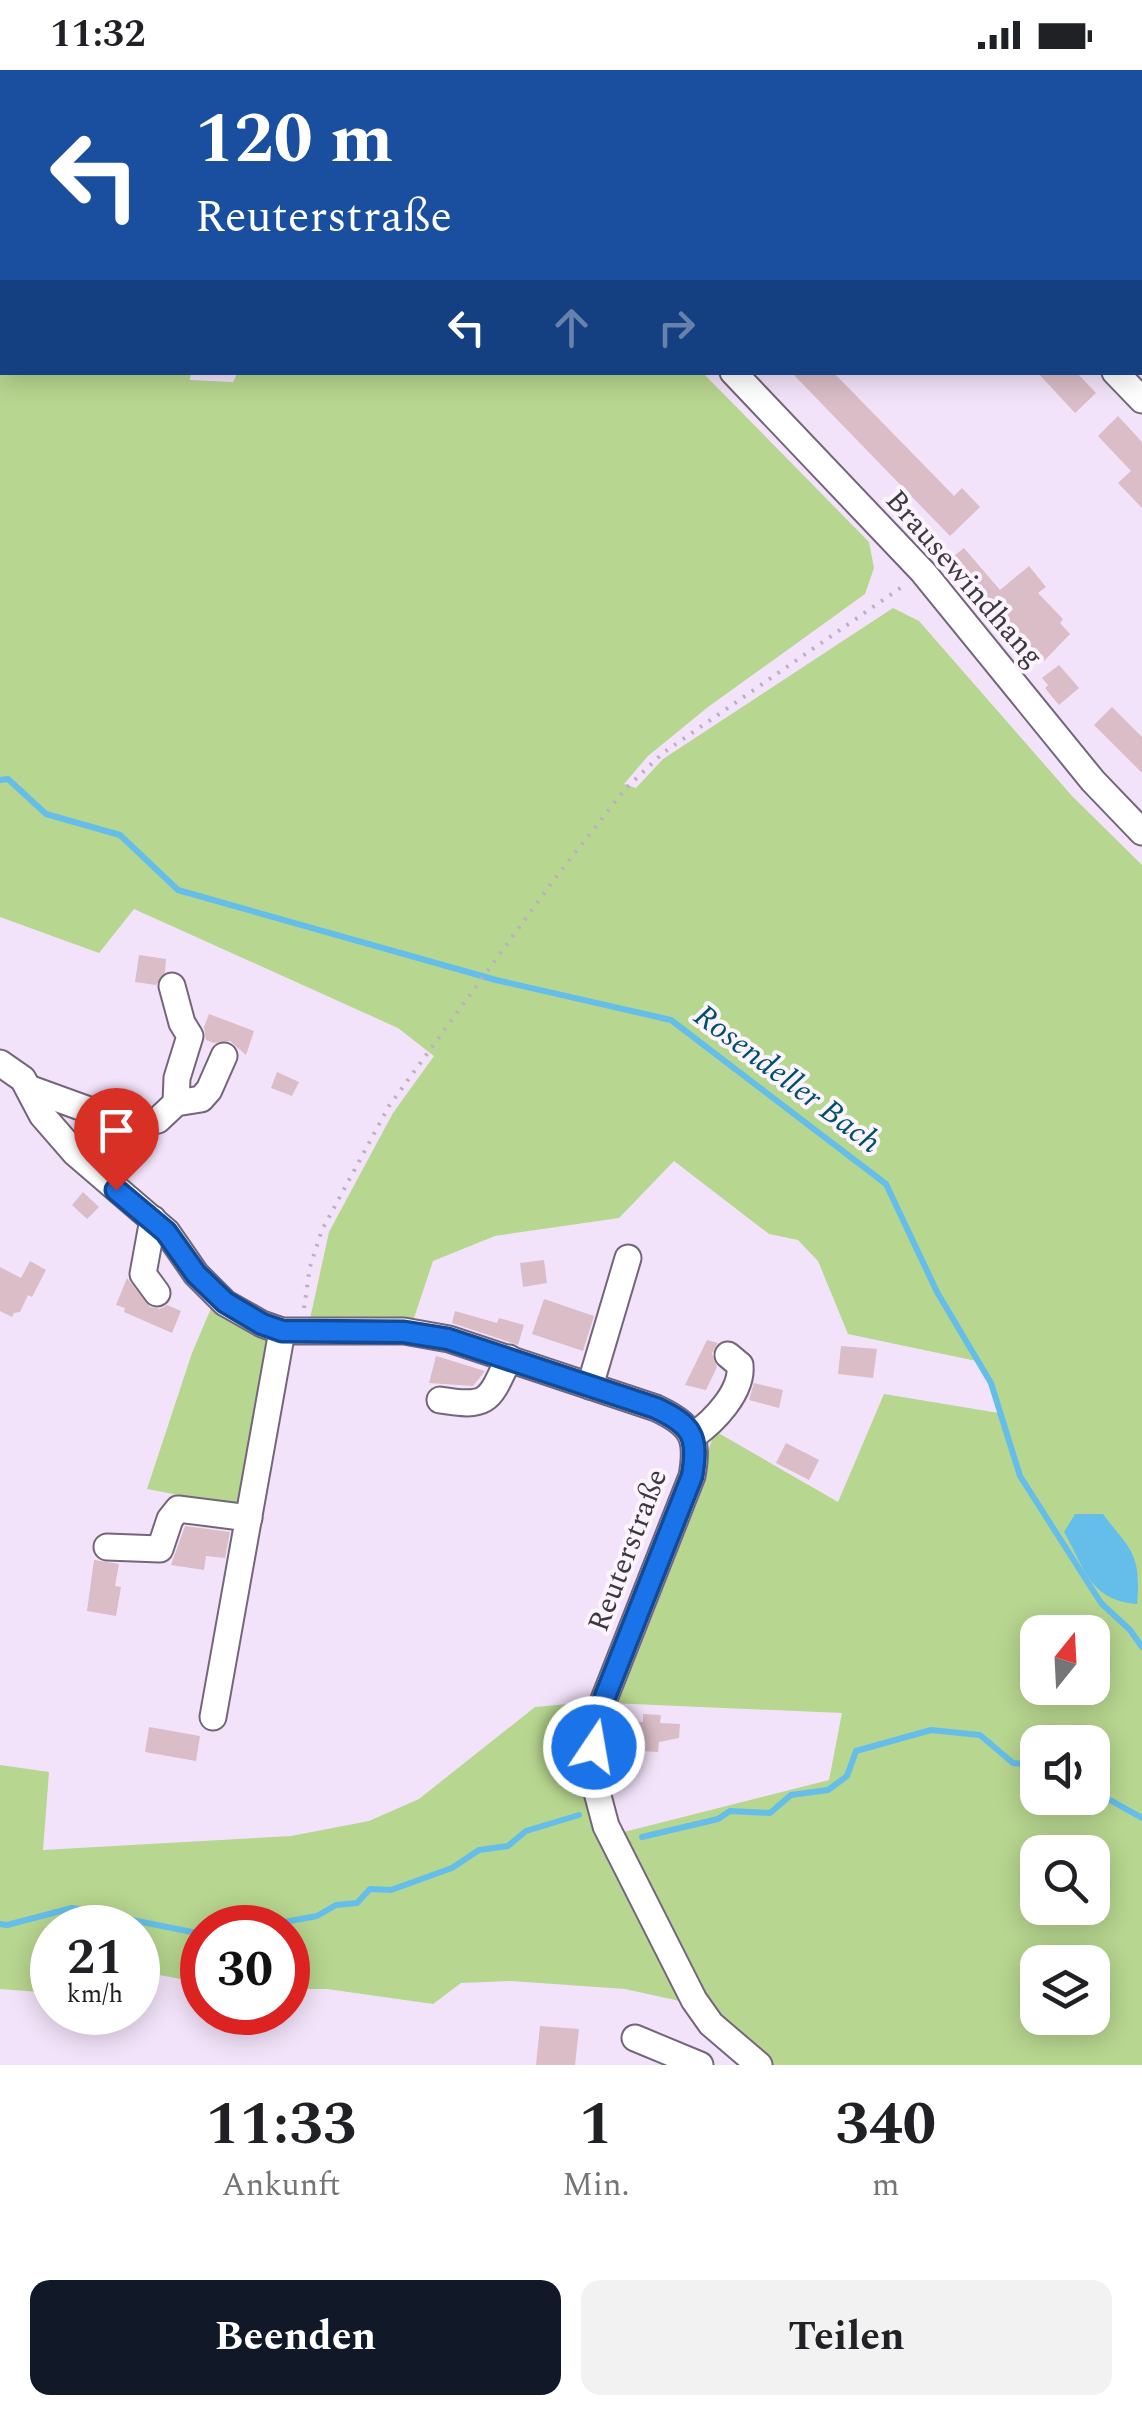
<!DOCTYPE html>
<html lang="de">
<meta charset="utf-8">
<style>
:root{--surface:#fff;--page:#f2f2f2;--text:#202124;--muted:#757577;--accent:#111827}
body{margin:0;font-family:Spectral,serif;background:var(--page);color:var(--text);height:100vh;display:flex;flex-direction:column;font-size:38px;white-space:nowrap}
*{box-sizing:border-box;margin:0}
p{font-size:32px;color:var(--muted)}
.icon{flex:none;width:55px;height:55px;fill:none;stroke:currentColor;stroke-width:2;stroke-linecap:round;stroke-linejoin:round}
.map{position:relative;height:1995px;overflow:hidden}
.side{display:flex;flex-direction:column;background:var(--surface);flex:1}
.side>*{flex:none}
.guide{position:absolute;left:0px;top:0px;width:1142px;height:305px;box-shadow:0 5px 25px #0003;background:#1a4fa0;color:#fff;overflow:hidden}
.needle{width:65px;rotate:18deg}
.buttons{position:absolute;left:1020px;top:1545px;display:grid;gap:20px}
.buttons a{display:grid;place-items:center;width:90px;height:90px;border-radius:20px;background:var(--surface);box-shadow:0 5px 25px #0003;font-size:50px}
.speed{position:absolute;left:30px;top:1835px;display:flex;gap:20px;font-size:50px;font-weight:700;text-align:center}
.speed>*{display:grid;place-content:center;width:130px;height:130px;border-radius:50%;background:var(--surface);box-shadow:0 5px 25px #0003;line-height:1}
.speed small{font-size:25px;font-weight:400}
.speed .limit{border:15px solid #d22;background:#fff;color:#111}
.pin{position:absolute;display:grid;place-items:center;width:85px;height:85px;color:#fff;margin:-102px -42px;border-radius:50% 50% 50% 0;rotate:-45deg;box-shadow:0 0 10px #0007}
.pin .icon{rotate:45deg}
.me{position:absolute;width:110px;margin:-55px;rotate:12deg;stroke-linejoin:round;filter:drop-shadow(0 0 8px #0008)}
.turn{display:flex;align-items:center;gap:35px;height:210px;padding:0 30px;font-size:45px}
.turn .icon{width:130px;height:130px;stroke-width:2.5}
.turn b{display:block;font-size:70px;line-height:85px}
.lanes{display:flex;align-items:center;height:95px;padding:0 30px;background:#0003;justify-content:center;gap:50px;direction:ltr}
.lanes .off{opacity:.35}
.eta{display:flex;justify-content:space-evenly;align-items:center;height:170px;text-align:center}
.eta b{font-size:60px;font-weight:700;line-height:70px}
.primary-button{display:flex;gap:20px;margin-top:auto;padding:20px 30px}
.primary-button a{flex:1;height:115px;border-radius:20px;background:var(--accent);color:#fff;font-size:40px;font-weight:700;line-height:115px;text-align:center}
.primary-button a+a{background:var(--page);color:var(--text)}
.status{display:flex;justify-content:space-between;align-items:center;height:70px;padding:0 50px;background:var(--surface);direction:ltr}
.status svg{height:28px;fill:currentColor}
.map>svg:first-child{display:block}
.green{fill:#b7d68f;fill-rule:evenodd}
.water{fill:#65beea}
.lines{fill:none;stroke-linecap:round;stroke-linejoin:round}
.stream{stroke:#65beea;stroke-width:6}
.building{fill:#dabdc6}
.minor-casing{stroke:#74667a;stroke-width:29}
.path{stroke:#bcafc2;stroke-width:4;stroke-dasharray:2.5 8;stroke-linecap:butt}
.minor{stroke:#fff;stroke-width:25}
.route-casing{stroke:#114b97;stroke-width:25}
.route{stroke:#1a73e8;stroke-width:18}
.labels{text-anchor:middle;stroke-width:8;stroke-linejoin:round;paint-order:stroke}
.street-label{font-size:30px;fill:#3e3841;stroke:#fbf4fd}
.water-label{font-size:32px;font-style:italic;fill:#02506d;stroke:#fbf4fd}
</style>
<div class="status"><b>11:32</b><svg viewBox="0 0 49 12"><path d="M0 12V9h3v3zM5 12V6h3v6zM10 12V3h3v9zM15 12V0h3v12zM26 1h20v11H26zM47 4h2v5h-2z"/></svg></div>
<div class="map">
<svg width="1142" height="1995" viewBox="0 0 1142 1995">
<rect width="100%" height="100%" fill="#f3e3fa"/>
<!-- green -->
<g class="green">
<path d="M0 0H478L479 2H2V302H191L190 310 233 312 238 302 703 303 869 472 874 498 865 524 708 637 648 686 624 714 636 718 663 689 893 538 919 551 1072 726 1142 795V1995H765L713 1952 616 1764 829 1710 842 1643 609 1633 698 1411 715 1361 838 1432 884 1324 999 1343 981 1292 848 1264 818 1191 798 1170 769 1164 674 1091 619 1148 495 1166 433 1191 414 1248 310 1249 329 1162 393 1043 434 986 398 958 134 839 99 883 0 847ZM1038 1562H1092V1618H1038ZM1038 1672H1092V1728H1038ZM1038 1782H1092V1838H1038ZM1038 1892H1092V1948H1038Z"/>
<path d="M212 1236 262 1266 269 1274 247 1420 238 1433 230 1435 147 1419 192 1283Z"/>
<path d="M592 1632 583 1673 595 1750 689 1933 625 1919 511 1911 461 1913 433 1934 327 1919H288V1858H202V1913L138 1901V1858H52V1923L0 1919V1695L49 1702 43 1780 291 1766 369 1751 419 1729 535 1637Z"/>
</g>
<!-- water -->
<path class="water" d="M1075 1444H1103C1128 1478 1142 1481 1137 1534 1089 1530 1085 1498 1064 1462Z"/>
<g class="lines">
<!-- stream -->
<g class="stream">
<path d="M0 710 8 709 46 744 120 765 178 820 496 910 671 950 886 1114 937 1222 991 1313 1020 1406 1101 1533 1130 1560 1142 1577"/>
<path d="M1092 1720 1142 1748"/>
<path d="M642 1767 718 1749 730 1741 770 1743 791 1725 828 1720 847 1706 856 1681 931 1660 980 1665 1013 1693 1038 1695"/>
<path d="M0 1854 7 1855 72 1838 202 1864"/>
<path d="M251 1858 317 1846 336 1835 357 1833 370 1819 391 1820 452 1798 479 1780 508 1776 526 1761 579 1745"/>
</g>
</g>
<!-- building -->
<g class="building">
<path d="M791 302H833L954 426 962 418 980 437 950 466Z"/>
<path d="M1037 302H1076L1096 323 1075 343Z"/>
<path d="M1118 346 1142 372V438L1118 413 1131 401 1098 366Z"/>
<path d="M964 478 1000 520 1029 496 1046 517 1038 523 1063 549 1060 553 1070 564 1044 591 1006 549 996 557 943 495Z"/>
<path d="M1059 595 1079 618 1059 635 1045 618 1048 615 1042 608Z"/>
<path d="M1112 637 1142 667V703L1094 655Z"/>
<path d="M139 885 166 889 165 902 156 915 135 912Z"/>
<path d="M209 944 254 961 246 985 230 971 214 973 206 970 204 957Z"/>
<path d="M277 1002 299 1012 292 1026 271 1018Z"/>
<path d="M83 1122 99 1137 87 1149 72 1135Z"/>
<path d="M544 1190 547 1213 523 1217 520 1193Z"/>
<path d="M30 1191 46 1200 32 1227 28 1225 20 1242 14 1243 12 1247 0 1241V1197L21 1208Z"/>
<path d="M127 1208 150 1237 160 1239 167 1235 181 1241 172 1263 124 1242 125 1238 116 1235Z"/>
<path d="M544 1229 594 1246 583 1281 532 1264Z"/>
<path d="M455 1241 497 1253 499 1248 524 1255 518 1275 452 1253Z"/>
<path d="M707 1270 718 1273 712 1283 717 1297 706 1320 685 1315Z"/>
<path d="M841 1276 877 1279 873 1308 838 1304Z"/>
<path d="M436 1286 485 1301 473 1316 429 1313Z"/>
<path d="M754 1313 783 1320 779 1338 749 1330Z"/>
<path d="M786 1373 819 1390 809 1410 776 1393Z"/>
<path d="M185 1456 230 1462 225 1488 206 1486 204 1500 171 1495Z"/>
<path d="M94 1490 119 1494 115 1516 121 1517 116 1546 87 1541Z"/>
<path d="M643 1644 661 1645 660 1653 680 1654 679 1668 659 1672 658 1682 641 1681 642 1666H634L635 1652H643Z"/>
<path d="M149 1657 200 1666 196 1691 145 1682Z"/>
<path d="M540 1956 579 1959 575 1995H536Z"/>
</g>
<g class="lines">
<defs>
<g id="minor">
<path d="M494 0 495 2"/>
<path d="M829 0 832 2"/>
<path d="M733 302 923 502 1093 711 1142 762"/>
<path d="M1115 302 1142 330"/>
<path d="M172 916 182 953 190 966 177 1008 176 1033"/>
<path d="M0 993 23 1009 42 1045 75 1083 167 1162 196 1204 225 1233 262 1254 282 1261H404L449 1269 656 1338C692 1355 699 1367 692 1406L597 1647 594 1711 606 1756 694 1930 711 1954 759 1995"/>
<path d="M31 1019 133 1056 158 1050 176 1033 201 1029 209 1020 224 986"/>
<path d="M153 1149 143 1204 157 1223"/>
<path d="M590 1316 628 1188"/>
<path d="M440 1330C489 1338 489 1331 509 1288"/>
<path d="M693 1366C713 1352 743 1322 740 1295L728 1285"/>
<path d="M107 1477 160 1479 170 1449 178 1439 249 1448"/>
<path d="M213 1647 282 1261"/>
<path d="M635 1968 700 1995"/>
</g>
</defs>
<!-- minor casing -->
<use href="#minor" class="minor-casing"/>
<!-- path -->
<g class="path">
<path d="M726 2 729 0"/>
<path d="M304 1238 310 1197 322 1160 389 1036 553 811 626 718 663 683 906 514"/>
</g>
<!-- minor -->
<use href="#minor" class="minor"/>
</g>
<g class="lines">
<defs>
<path id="route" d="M116 1120 166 1162 196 1204 225 1232 262 1254 282 1261 404 1262 448 1269 656 1338C692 1355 699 1366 692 1406L597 1647 594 1677"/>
</defs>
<!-- route casing -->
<use href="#route" class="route-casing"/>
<!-- route -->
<use href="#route" class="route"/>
</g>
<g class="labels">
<!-- street labels -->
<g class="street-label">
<text transform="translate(965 508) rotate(49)" y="10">Brausewindhang</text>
<text transform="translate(627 1480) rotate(-69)" y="10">Reuterstraße</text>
</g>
<!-- water labels -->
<g class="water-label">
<text transform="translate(788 1008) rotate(37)" y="11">Rosendeller Bach</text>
</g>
</g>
</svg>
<div class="buttons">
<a><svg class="needle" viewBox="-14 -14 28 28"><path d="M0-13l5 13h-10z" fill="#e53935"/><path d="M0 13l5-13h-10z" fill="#757577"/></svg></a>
<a><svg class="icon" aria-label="sound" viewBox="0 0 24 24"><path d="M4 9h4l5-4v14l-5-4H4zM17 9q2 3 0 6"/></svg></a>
<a><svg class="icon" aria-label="search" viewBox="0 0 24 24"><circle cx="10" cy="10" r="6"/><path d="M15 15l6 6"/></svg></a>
<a><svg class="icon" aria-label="layers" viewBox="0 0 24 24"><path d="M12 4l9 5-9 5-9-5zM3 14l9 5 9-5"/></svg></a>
</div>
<div class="speed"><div>21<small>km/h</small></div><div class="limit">30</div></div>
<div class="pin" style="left:116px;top:1120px;background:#d93025"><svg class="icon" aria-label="arrive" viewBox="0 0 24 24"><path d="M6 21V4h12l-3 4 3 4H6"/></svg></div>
<svg class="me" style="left:594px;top:1677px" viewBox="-20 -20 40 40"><circle r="17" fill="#1a73e8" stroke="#fff" stroke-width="3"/><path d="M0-11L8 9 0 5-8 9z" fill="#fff"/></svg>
<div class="guide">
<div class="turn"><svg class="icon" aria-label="left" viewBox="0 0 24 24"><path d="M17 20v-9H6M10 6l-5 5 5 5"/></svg><div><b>120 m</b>Reuterstraße</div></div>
<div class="lanes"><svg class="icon" aria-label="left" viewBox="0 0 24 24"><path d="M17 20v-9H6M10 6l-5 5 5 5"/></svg><svg class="icon off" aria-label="ahead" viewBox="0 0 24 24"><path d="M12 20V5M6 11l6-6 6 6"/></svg><svg class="icon off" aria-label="right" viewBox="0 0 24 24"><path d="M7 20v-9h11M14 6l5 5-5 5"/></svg></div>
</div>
</div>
<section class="side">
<div class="eta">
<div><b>11:33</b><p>Ankunft</p></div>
<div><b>1</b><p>Min.</p></div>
<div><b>340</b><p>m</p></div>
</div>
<div class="primary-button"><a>Beenden</a><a>Teilen</a></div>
</section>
